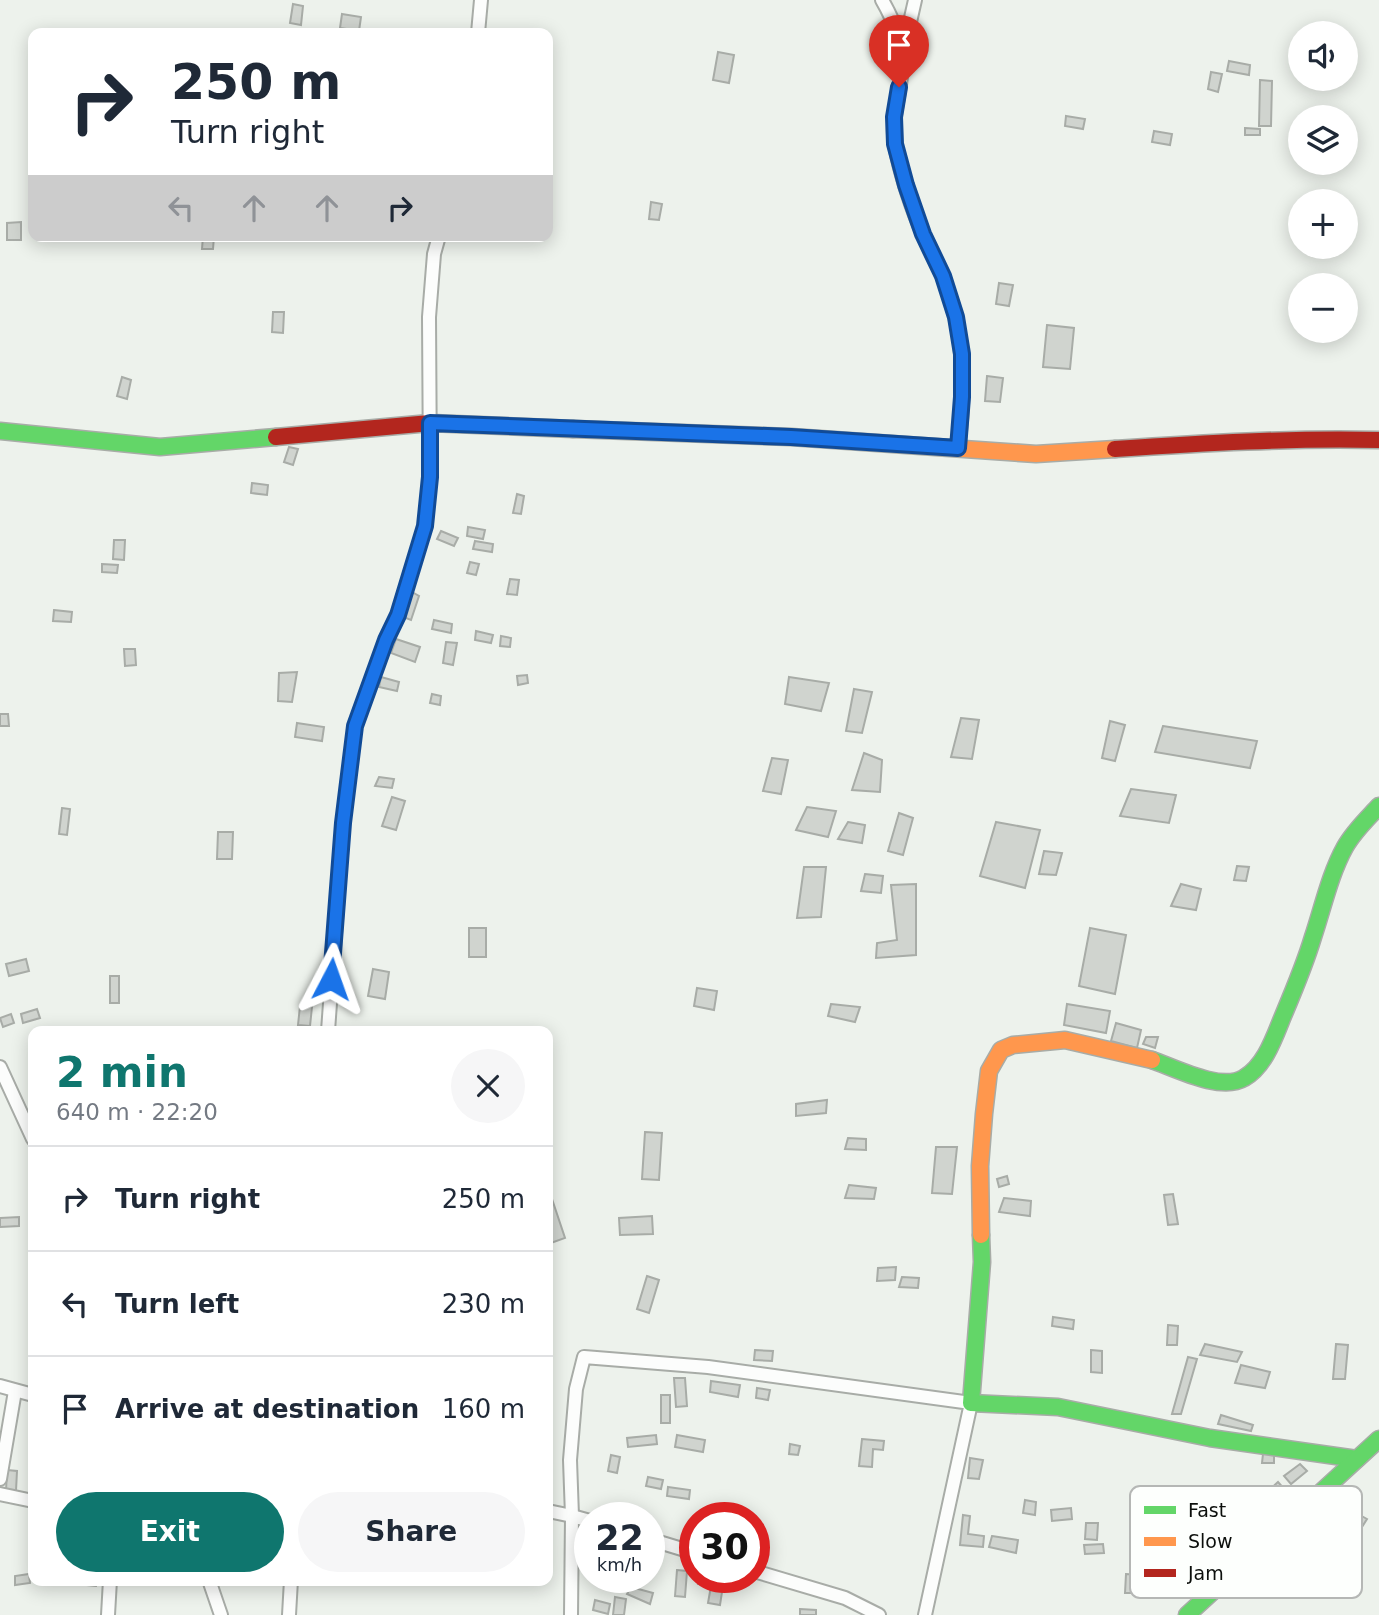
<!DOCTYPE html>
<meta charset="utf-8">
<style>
:root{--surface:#fff;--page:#f6f6f7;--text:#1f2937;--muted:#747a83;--line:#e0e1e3;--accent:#0f766e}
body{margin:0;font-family:"DejaVu Sans",sans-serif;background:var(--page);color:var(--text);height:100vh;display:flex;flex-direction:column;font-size:26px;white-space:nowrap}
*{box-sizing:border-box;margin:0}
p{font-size:23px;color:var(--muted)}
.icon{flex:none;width:38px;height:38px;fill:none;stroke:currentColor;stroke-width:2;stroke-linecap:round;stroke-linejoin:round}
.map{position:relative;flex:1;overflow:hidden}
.details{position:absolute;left:28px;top:1026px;width:525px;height:560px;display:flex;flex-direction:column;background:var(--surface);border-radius:14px;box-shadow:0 4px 18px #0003}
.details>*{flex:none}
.top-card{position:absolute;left:28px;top:28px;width:525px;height:214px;border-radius:14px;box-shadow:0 4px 18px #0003;background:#fff;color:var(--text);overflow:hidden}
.controls{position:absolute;left:1288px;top:21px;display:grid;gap:14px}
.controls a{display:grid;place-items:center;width:70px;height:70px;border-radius:50%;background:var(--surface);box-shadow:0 4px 18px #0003;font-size:35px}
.speed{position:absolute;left:574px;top:1502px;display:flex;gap:14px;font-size:35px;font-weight:700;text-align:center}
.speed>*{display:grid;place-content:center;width:91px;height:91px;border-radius:50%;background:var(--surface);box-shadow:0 4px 18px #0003;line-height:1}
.speed small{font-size:18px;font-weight:400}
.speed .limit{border:10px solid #d22;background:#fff;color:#111}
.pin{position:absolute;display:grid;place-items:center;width:60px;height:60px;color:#fff;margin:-72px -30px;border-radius:50% 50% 50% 0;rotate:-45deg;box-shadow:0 0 7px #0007}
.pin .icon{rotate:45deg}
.me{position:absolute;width:77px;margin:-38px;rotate:4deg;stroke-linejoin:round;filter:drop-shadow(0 0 5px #0008)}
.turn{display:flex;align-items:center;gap:24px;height:147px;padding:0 28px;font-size:32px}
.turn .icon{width:91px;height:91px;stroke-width:2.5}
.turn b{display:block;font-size:49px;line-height:60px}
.lanes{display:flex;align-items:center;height:66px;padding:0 28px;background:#0003;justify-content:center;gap:35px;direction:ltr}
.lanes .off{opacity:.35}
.round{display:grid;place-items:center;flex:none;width:74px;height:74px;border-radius:37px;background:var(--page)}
.overview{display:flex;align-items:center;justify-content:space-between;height:119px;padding:0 28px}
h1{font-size:42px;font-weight:700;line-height:52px;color:var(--accent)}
.button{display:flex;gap:14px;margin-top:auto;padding:14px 28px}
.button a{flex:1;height:80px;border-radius:42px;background:var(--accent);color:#fff;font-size:28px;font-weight:700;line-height:80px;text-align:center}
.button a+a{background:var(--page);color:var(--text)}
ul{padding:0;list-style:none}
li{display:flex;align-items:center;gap:21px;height:105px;padding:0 28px;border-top:2px solid var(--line)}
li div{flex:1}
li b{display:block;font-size:26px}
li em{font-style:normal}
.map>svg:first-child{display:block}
.building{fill:#d0d4cf;stroke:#a8aca7;stroke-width:2}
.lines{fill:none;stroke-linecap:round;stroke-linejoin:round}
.street-casing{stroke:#a8aca7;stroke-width:16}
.fast-casing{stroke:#a8aca7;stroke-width:19}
.slow-casing{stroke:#a8aca7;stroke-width:19}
.jam-casing{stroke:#a8aca7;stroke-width:19}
.street{stroke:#fcfdfc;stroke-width:12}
.fast{stroke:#63d668;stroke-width:16}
.slow{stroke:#ff974d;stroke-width:16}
.jam{stroke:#b3261e;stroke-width:16}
.route-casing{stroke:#114b97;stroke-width:18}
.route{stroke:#1a73e8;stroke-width:12}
.key{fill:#fdfffd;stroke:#b5b7b5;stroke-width:2}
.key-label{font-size:19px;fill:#0c0f0c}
</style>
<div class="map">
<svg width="1379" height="1615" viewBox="0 0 1379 1615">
<rect width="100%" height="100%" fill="#edf2ec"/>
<!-- building -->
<g class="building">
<path d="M293 4 303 6 301 25 290 23Z"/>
<path d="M342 14 361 17 359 31 340 28Z"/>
<path d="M718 52 734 55 729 83 713 80Z"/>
<path d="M1229 61 1250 65 1249 75 1227 71Z"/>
<path d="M1211 72 1222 74 1218 92 1208 89Z"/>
<path d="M1260 80 1272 81 1271 126H1259Z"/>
<path d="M1066 116 1085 119 1083 129 1065 126Z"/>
<path d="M1245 128 1260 129V135H1245Z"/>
<path d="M1154 131 1172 134 1170 145 1152 142Z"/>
<path d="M651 202 662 204 659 220 649 219Z"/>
<path d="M21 222V240H7V223Z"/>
<path d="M203 236H214L213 249H202Z"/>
<path d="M999 283 1013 285 1009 306 996 304Z"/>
<path d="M273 312H284L283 333 272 332Z"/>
<path d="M1047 325 1074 328 1070 369 1043 367Z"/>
<path d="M987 376 1003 378 1000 402 985 401Z"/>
<path d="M122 377 131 380 127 399 117 396Z"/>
<path d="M289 447 298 449 293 465 284 462Z"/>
<path d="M252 483 268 485 267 495 251 493Z"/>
<path d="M517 494 524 496 521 514 513 513Z"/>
<path d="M468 527 485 530 483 539 467 536Z"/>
<path d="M441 531 458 538 454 546 437 539Z"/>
<path d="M114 540H125L124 560 113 559Z"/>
<path d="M475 541 493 544 492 552 473 549Z"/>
<path d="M470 562 479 564 476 575 467 573Z"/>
<path d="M102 564 118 565 117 573 102 572Z"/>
<path d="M510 579 519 580 517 595 507 594Z"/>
<path d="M412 592 419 596 411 620 403 617Z"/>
<path d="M54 610 72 612 71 622 53 621Z"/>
<path d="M434 620 452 624 451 633 432 629Z"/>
<path d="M476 631 493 635 491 643 475 640Z"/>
<path d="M501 636 511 638 510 647 500 646Z"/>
<path d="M396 639 420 647 415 662 391 653Z"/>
<path d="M446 642 457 643 453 665 443 663Z"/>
<path d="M124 649H135L136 665 125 666Z"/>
<path d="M297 672 292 702 278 701 279 673Z"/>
<path d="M527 675 528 683 518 685 517 676Z"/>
<path d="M381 677 399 682 397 691 379 687Z"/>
<path d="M789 677 829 683 821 711 785 704Z"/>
<path d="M854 689 872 692 862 733 846 731Z"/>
<path d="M432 694 441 696 440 705 430 703Z"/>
<path d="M0 714H8L9 726H0Z"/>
<path d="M961 718 979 720 972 759 951 757Z"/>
<path d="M1110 721 1125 725 1115 761 1102 758Z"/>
<path d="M297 723 324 727 322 741 295 737Z"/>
<path d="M1163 726 1257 741 1250 768 1155 752Z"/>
<path d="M864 753 882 760 880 792 852 790Z"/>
<path d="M772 758 788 760 781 794 763 791Z"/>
<path d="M379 777 394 779 392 788 375 786Z"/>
<path d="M1131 789 1176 795 1169 823 1120 816Z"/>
<path d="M392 797 405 801 396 830 382 826Z"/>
<path d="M807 807 836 811 828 837 796 830Z"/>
<path d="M62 808 70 809 67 835 59 834Z"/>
<path d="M899 813 913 818 903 855 888 851Z"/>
<path d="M848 822 865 825 862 843 838 839Z"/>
<path d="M996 822 1040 830 1025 888 980 876Z"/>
<path d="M218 832H233L232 859H217Z"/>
<path d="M1044 851 1062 853 1056 875 1039 874Z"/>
<path d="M1237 866 1249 867 1246 881 1234 880Z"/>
<path d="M804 867H826L821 917 797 918Z"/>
<path d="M865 874 883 876 881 893 861 891Z"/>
<path d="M916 884V955L876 958 877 943 897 940 891 885Z"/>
<path d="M1181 884 1201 889 1196 910 1171 906Z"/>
<rect x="469" y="928" width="17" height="29"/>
<path d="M1090 928 1126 935 1115 994 1079 986Z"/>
<path d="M26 959 29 971 9 976 6 964Z"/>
<path d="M373 969 389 972 385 999 368 996Z"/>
<rect x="110" y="976" width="9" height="27"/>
<path d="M697 988 717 991 714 1010 694 1006Z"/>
<path d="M831 1004 860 1007 855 1022 828 1016Z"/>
<path d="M1067 1004 1110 1011 1106 1033 1064 1025Z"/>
<path d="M300 1006 312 1007 310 1026 298 1025Z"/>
<path d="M37 1009 40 1018 23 1023 21 1014Z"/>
<path d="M11 1014 14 1023 3 1027 0 1018Z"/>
<path d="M1116 1023 1141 1030 1137 1048 1111 1041Z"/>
<path d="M1146 1037H1158L1155 1048 1143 1044Z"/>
<path d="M827 1100 826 1113 796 1116V1104Z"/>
<path d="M645 1132 662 1133 659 1180 642 1179Z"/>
<path d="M848 1138 866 1139V1150L845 1149Z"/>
<path d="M936 1147H957L952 1194 932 1193Z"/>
<path d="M1007 1176 1009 1184 999 1187 997 1179Z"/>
<path d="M849 1185 876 1188 874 1199 845 1198Z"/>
<path d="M1173 1194 1178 1224 1168 1225 1164 1195Z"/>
<path d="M1004 1198 1031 1201 1030 1216 999 1212Z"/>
<path d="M552 1199 565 1238 548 1244V1201Z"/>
<path d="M652 1216 653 1234 620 1235 619 1218Z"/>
<path d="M19 1217V1226L0 1227V1218Z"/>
<path d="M896 1267 895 1280 877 1281 878 1268Z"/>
<path d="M647 1276 659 1280 649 1313 637 1309Z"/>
<path d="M902 1277 919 1278 918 1288 899 1287Z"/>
<path d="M1053 1317 1074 1320 1073 1329 1052 1326Z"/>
<path d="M1168 1325 1178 1326 1177 1345H1167Z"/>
<path d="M1205 1344 1242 1352 1237 1362 1200 1355Z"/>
<path d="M1336 1344 1348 1345 1345 1379H1333Z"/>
<path d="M755 1350 773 1351 772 1361 754 1360Z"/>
<path d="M1091 1350 1102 1351V1373L1091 1372Z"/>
<path d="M1188 1357 1197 1359 1181 1414H1172Z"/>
<path d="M1241 1365 1270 1372 1265 1388 1235 1383Z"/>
<path d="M674 1378H685L687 1406 676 1407Z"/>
<path d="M711 1381 740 1385 738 1397 710 1392Z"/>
<path d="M757 1388 770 1390 768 1400 756 1398Z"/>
<rect x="661" y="1395" width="9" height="28"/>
<path d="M1221 1415 1253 1425 1251 1431 1218 1424Z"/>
<path d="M656 1435 657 1444 628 1447 627 1438Z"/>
<path d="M677 1435 705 1440 703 1452 675 1447Z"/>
<path d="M862 1439 884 1441 883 1450 873 1449 872 1467 859 1466Z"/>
<path d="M790 1444 800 1446 798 1455 789 1454Z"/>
<path d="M1274 1453V1463H1262L1263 1454Z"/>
<path d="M611 1455 620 1457 617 1473 608 1471Z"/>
<path d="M970 1458 983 1460 979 1479 968 1478Z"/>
<path d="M1300 1464 1307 1471 1291 1484 1284 1476Z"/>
<path d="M7 1470 17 1471 16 1491H6Z"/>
<path d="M648 1477 663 1480 661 1489 646 1486Z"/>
<path d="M1278 1482 1285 1490 1270 1503 1263 1496Z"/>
<path d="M668 1487 690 1490 689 1499 667 1496Z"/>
<path d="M1025 1500 1036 1502 1035 1515 1023 1513Z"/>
<path d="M1071 1508 1072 1519 1052 1521 1051 1510Z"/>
<path d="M1358 1514 1367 1519 1352 1543 1330 1528 1337 1518 1350 1527Z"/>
<path d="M963 1515 970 1516 968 1534 984 1536 983 1547 960 1545Z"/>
<path d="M1086 1523H1098L1097 1540 1085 1539Z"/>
<path d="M992 1536 1018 1540 1016 1553 989 1547Z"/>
<path d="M1103 1544 1104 1553 1085 1554 1084 1545Z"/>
<path d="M677 1570 687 1571 685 1597 675 1596Z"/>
<path d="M29 1574 30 1583 15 1585V1576Z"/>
<path d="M1126 1574 1138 1575 1137 1593H1125Z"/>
<path d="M699 1577 724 1579 720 1605 708 1603 711 1586 698 1584Z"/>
<path d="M77 1580H97L96 1586 77 1584Z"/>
<path d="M631 1587 653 1593 650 1604 627 1594Z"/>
<path d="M615 1597 626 1599 624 1615H613Z"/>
<path d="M595 1600 610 1604 608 1614 593 1610Z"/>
<path d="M800 1609 816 1610V1615H800Z"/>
</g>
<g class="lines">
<defs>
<g id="street">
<path d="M882 0C893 19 901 38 902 60 903 89 890 116 895 145 900 173 912 211 924 236 930 249 937 262 942 275 965 329 966 390 958 448"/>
<path d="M478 33 481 0"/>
<path d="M903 53 915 0"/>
<path d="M328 1031 343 823 355 726 386 640 398 615 425 526 430 477 429 317 434 254 439 236"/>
<path d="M0 1067 33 1139"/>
<path d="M0 1386 33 1395"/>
<path d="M0 1479 15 1391"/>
<path d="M0 1494 33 1501"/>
<path d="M548 1511 572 1516 570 1460 576 1389 584 1357 708 1367 971 1403 925 1615"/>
<path d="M649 1539 695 1553"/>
<path d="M754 1571 845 1598 879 1615"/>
<path d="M209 1580 221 1615"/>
<path d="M108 1615 110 1580"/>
<path d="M289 1615 291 1580"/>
<path d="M571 1615 572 1516 590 1521"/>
</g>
<g id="fast">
<path d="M0 431 160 447 276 437"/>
<path d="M1152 1060C1175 1068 1221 1092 1244 1078 1265 1066 1274 1038 1283 1016 1294 990 1305 964 1313 937 1323 907 1330 874 1345 847 1354 831 1367 819 1379 806"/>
<path d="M981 1235 982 1262 971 1403 1058 1407 1210 1438 1357 1459"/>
<path d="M1187 1615 1379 1439"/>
</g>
<g id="slow">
<path d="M573 429 791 437 1036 454 1115 449"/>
<path d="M981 1235 980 1166 984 1114 989 1071 1001 1050 1013 1045 1065 1040 1152 1060"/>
</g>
<g id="jam">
<path d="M276 437 430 423 573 429"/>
<path d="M1115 449C1203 443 1291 438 1379 440"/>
</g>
</defs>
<!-- street casing -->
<use href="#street" class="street-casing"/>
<!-- fast casing -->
<use href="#fast" class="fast-casing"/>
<!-- slow casing -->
<use href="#slow" class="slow-casing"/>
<!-- jam casing -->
<use href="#jam" class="jam-casing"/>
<!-- street -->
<use href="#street" class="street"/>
<!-- fast -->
<use href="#fast" class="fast"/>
<!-- slow -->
<use href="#slow" class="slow"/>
<!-- jam -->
<use href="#jam" class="jam"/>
</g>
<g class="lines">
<defs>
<path id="route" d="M331 979 343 823 355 726 386 640 398 615 425 526 430 477V423L791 437 958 448 962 397V354L956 317 943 276 923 234 906 185 895 144 894 117 899 87"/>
</defs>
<!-- route casing -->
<use href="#route" class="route-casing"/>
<!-- route -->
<use href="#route" class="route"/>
</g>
<!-- legend -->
<rect x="1130" y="1486" width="232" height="112" rx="10" class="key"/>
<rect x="1144" y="1506" width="32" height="8" fill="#63d668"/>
<rect x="1144" y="1537" width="32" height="9" fill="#ff974d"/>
<rect x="1144" y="1569" width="32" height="8" fill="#b3261e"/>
<g class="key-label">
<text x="1188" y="1517">Fast</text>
<text x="1188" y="1548">Slow</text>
<text x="1188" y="1580">Jam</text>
</g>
</svg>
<div class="controls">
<a><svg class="icon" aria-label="sound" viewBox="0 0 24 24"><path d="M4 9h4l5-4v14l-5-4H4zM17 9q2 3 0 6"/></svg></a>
<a><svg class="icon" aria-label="layers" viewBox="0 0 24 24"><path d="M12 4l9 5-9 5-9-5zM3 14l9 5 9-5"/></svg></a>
<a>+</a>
<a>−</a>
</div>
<div class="speed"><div>22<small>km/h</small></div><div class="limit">30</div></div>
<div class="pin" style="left:899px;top:87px;background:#d93025"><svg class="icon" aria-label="arrive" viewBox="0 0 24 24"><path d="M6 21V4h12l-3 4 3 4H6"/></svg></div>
<svg class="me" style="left:331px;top:979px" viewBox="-20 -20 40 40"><path d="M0-17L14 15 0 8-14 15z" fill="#1a73e8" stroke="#fff" stroke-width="4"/></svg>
<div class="top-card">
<div class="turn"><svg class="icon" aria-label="right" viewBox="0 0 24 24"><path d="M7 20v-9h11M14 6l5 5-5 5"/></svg><div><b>250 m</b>Turn right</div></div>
<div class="lanes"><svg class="icon off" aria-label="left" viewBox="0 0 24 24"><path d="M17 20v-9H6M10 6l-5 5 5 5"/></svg><svg class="icon off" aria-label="ahead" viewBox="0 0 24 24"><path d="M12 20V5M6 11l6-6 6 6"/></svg><svg class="icon off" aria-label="ahead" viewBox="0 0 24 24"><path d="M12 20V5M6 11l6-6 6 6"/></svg><svg class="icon" aria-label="right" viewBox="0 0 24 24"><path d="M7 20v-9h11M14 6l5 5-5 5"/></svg></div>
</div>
<section class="details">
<div class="overview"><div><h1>2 min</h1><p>640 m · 22:20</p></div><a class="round"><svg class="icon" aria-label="close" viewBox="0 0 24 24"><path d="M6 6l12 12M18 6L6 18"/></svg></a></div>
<ul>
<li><svg class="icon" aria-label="right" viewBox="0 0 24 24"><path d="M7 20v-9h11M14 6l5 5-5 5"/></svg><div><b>Turn right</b></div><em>250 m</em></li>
<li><svg class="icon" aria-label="left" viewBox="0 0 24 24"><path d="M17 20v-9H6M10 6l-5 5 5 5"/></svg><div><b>Turn left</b></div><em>230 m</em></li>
<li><svg class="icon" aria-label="arrive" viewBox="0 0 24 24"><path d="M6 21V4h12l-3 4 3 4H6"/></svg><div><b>Arrive at destination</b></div><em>160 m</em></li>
</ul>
<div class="button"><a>Exit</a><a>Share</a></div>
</section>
</div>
